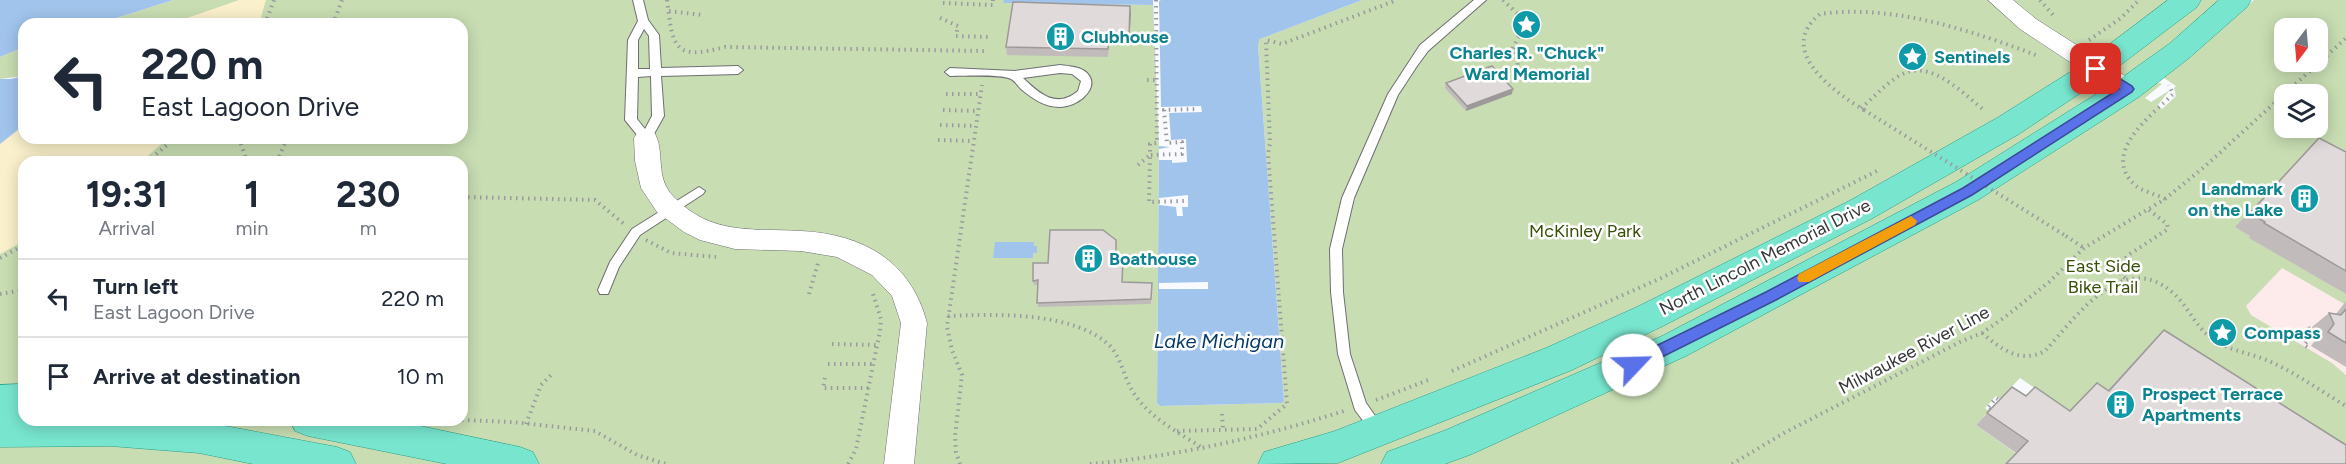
<!DOCTYPE html>
<style>
:root{--surface:#fff;--page:#f2f2f3;--text:#1f2937;--muted:#747a83;--line:#e0e1e3}
body{margin:0;font-family:Figtree,sans-serif;background:var(--page);color:var(--text);height:100vh;display:flex;flex-direction:column;font-size:22px;white-space:nowrap}
*{box-sizing:border-box;margin:0}
p{font-size:20px;color:var(--muted)}
.icon{flex:none;width:33px;height:33px;fill:none;stroke:currentColor;stroke-width:2;stroke-linecap:round;stroke-linejoin:round}
.map{position:relative;flex:1;overflow:hidden}
.panel{position:absolute;left:18px;top:156px;width:450px;height:270px;display:flex;flex-direction:column;background:var(--surface);border-radius:18px;box-shadow:0 3px 15px #0003}
.panel>*{flex:none}
.top-card{position:absolute;left:18px;top:18px;width:450px;height:126px;border-radius:18px;box-shadow:0 3px 15px #0003;background:#fff;color:var(--text);overflow:hidden}
.needle{width:39px;rotate:196deg}
.buttons{position:absolute;left:2274px;top:18px;display:grid;gap:12px}
.buttons a{display:grid;place-items:center;width:54px;height:54px;border-radius:12px;background:var(--surface);box-shadow:0 3px 15px #0003;font-size:30px}
.pin{position:absolute;display:grid;place-items:center;width:51px;height:51px;color:#fff;margin:-26px;border-radius:12px;box-shadow:0 3px 9px #0006}
.me{position:absolute;width:66px;margin:-33px;rotate:66deg;stroke-linejoin:round;filter:drop-shadow(0 0 4px #0008)}
.turn{display:flex;align-items:center;gap:21px;height:126px;padding:0 24px;font-size:27px}
.turn .icon{width:78px;height:78px;stroke-width:2.5}
.turn b{display:block;font-size:42px;line-height:51px}
.eta{display:flex;justify-content:space-evenly;align-items:center;height:102px;text-align:center}
.eta b{font-size:36px;font-weight:700;line-height:42px}
ul{padding:0;list-style:none}
li{display:flex;align-items:center;gap:18px;height:78px;padding:0 24px;border-top:2px solid var(--line)}
li div{flex:1}
li b{display:block;font-size:22px}
li em{font-style:normal}
.map>svg:first-child{display:block}
.commercial{fill:#fcebea}
.green{fill:#c8ddb2;fill-rule:evenodd}
.sand{fill:#faf0cb}
.water{fill:#a1c4ec}
.pier{fill:#f8fafe}
.lines{fill:none;stroke-linecap:round;stroke-linejoin:round}
.lane-casing{stroke:#6e6f73;stroke-width:2}
.street-casing{stroke:#6e6f73;stroke-width:1}
.primary-casing{stroke:#269e86;stroke-width:1}
.path{stroke:#9a9b9e;stroke-width:4;stroke-dasharray:1.5 4.5;stroke-linecap:butt}
.lane{fill:#fff;fill-rule:evenodd}
.street{fill:#fff;fill-rule:evenodd}
.primary{fill:#78e6cf;fill-rule:evenodd}
.path-bridge{stroke:#9a9b9e;stroke-width:4;stroke-dasharray:1.5 4.5;stroke-linecap:butt}
.wall{fill:#c1bcbb}
.shaded-wall{fill:#9d9999}
.building{fill:#e0dbda;stroke:#9d9999;stroke-width:1.5}
.route{fill:#5972e9;stroke:#3a4a97;stroke-width:1.5}
.slow{fill:#f59e0b}
.labels{text-anchor:middle;stroke-width:5;stroke-linejoin:round;paint-order:stroke}
.culture-label{font-size:18px;font-weight:bold;fill:#0d838f;stroke:#fff;text-anchor:start}
.park-label{font-size:18px;fill:#364f05;stroke:#fff}
.street-label{font-size:18px;fill:#363739;stroke:#fff}
.water-label{font-size:20px;font-style:italic;fill:#063a6b;stroke:#fff}
</style>
<div class="map">
<svg width="2346" height="464" viewBox="0 0 2346 464">
<rect width="100%" height="100%" fill="#f8fafe"/>
<!-- commercial -->
<path class="commercial" d="M2250 236 2346 294V375L2251 315 2171 248Z"/>
<!-- green -->
<g class="green">
<path d="M173 0H1004V3L1153 5 1159 146 1157 403 1160 406 1282 403 1284 401 1258 45 1260 39 1362 0H2237L2153 81 2162 84 2145 98 2151 102 2170 90 2157 106 2162 109 2176 96 2174 88 2176 86 2161 76 2254 0H2346V173L2236 227 2346 294V305L2282 268 2246 306 2251 315 2332 363 2346 375V460L2122 448 2020 378 2000 399 1996 396 1985 408 1989 411 1976 425 2021 457 2015 464H0V144L24 125V138H462V24H98ZM2284 28H2318V62H2284ZM2284 94H2318V128H2284ZM24 162H462V420H24Z"/>
<path d="M24 47V76L0 79V57Z"/>
</g>
<!-- sand -->
<g class="sand">
<path d="M239 0H266L259 24H170Z"/>
<path d="M24 125V138H168L141 162H24V241L0 254V144Z"/>
</g>
<!-- water -->
<g class="water">
<path d="M0 0H173L98 24H24V47L0 57Z"/>
<path d="M1004 0H1362L1260 39 1258 45 1284 401 1282 403 1160 406 1157 403 1159 146 1153 5 1003 3Z"/>
<path d="M24 76V125L0 144V79H11Z"/>
<path d="M995 242H1034V246H1037V253H1033V258H993Z"/>
</g>
<!-- pier -->
<g class="pier">
<path d="M1153 0H1161L1159 1 1161 107 1201 106 1202 112 1169 113 1171 140 1186 139 1187 162 1172 163V160H1159V149L1170 147 1159 146Z"/>
<path d="M1188 195V207H1182L1183 216H1177L1176 207 1159 205V198Z"/>
<path d="M1208 282V289H1159V283Z"/>
</g>
<g class="lines">
<defs>
<g id="lane">
<path d="M633 0H643L648 20 659 35 661 68 738 66 743 70 738 74 661 76 664 116 650 141H642L625 120 628 40 638 21ZM644 29 649 36 650 69H638V40ZM651 76 652 116 645 129 637 119 638 77Z"/>
<path d="M1474 0H1486L1428 51 1417 66 1398 95 1354 198 1342 249 1343 292 1350 354 1366 403 1385 430 1383 434 1378 436 1373 434 1355 410 1338 354 1331 292 1330 249 1342 198 1388 94 1420 45Z"/>
<path d="M1060 65C1069 66 1081 67 1087 73 1100 87 1081 103 1067 106 1049 110 1034 100 1021 89 1018 86 1015 81 1011 79 1001 74 963 76 950 76L945 72 950 68 1015 71ZM1060 73 1072 74 1081 81 1078 91C1056 109 1040 94 1023 78Z"/>
<path d="M699 187 705 191 703 194 640 235 619 267 608 294H600L598 290 610 262 632 229Z"/>
</g>
<g id="street">
<path d="M1988 0H2013L2036 19 2136 83 2140 89 2136 95 2128 97 2120 95 2020 29Z"/>
<path d="M646 129 654 132C666 152 654 176 673 196 711 236 752 228 801 231 863 234 911 261 927 323L914 464H884L901 323 892 296 872 275 837 257 801 251 735 249 700 240 684 232 657 212 641 188 635 161 634 138 638 132Z"/>
</g>
<g id="primary">
<path d="M2168 0H2201L2197 7 2106 76 2019 134 1873 218 1663 326 1572 370 1338 463 1258 464 1264 452 1335 431 1546 348 1639 306 1851 200 1997 118 2086 62Z"/>
<path d="M2219 0H2251L2247 7 2189 58 2139 97 1978 200 1686 356 1472 454 1445 464H1381L1387 452 1446 430 1662 336 1956 182 2117 81 2169 44Z"/>
<path d="M24 384V420L199 421 337 447 350 452 356 464H253L199 453 110 446 0 447V385Z"/>
<path d="M290 420H392L520 447 533 452 539 464H447L308 436 295 431Z"/>
</g>
</defs>
<!-- lane casing -->
<use href="#lane" class="lane-casing"/>
<!-- street casing -->
<use href="#street" class="street-casing"/>
<!-- primary casing -->
<use href="#primary" class="primary-casing"/>
<!-- path -->
<g class="path">
<path d="M667 0C673 47 673 61 725 47L987 51"/>
<path d="M1156 0 1157 143 1150 144V155L1182 154V142L1167 143 1164 110 1198 109"/>
<path d="M1503 0 1526 22 1512 50 1518 60 1517 72 1504 80"/>
<path d="M2040 0 2053 15"/>
<path d="M943 3 993 5V0"/>
<path d="M669 11 702 15"/>
<path d="M940 18 958 26 956 36 988 37"/>
<path d="M265 24 274 0"/>
<path d="M333 24 342 0"/>
<path d="M2089 40 2121 18 2139 0"/>
<path d="M1147 80H1157"/>
<path d="M946 94H981"/>
<path d="M1861 108C1875 97 1888 80 1905 73 1933 61 1965 95 1985 111"/>
<path d="M943 110 978 111"/>
<path d="M1864 110C1834 92 1775 50 1820 14 1893 4 1969 30 2036 55"/>
<path d="M940 125 976 126"/>
<path d="M239 138 247 162"/>
<path d="M938 140 973 141"/>
<path d="M147 162 175 138"/>
<path d="M277 162 287 138"/>
<path d="M1138 165 1150 155 1149 202 1185 201"/>
<path d="M462 197 595 200 624 224"/>
<path d="M2165 199C2156 194 2143 192 2135 185 2100 153 2151 116 2173 94L2169 85"/>
<path d="M2066 236 2084 248"/>
<path d="M646 240 671 253 716 257"/>
<path d="M0 258 24 245"/>
<path d="M2125 278 2114 268 2130 254 2168 229 2167 224 2149 210"/>
<path d="M0 294 24 290"/>
<path d="M809 294 818 263"/>
<path d="M948 316C994 314 1076 311 1111 347 1122 360 1124 378 1133 392 1149 418 1180 433 1204 449"/>
<path d="M2308 327 2312 336 2304 345 2309 348"/>
<path d="M1982 333C2001 349 2020 364 2045 351 2076 317 2123 248 2173 293 2188 306 2195 326 2211 338 2228 351 2252 353 2271 362 2297 374 2321 391 2346 406"/>
<path d="M832 344 878 345"/>
<path d="M828 364H874"/>
<path d="M1452 371 1659 279 1879 170"/>
<path d="M825 378 823 388H869"/>
<path d="M1376 400 1431 379"/>
<path d="M1990 410 1987 409 1996 398 1999 400"/>
<path d="M1222 414 1223 430"/>
<path d="M462 420 512 422 595 431 637 455 666 464"/>
<path d="M526 424 541 385 553 373"/>
<path d="M1177 431 1257 429 1287 404 1268 154 1270 144 1266 40 1282 44 1397 0"/>
<path d="M848 464 856 449 880 331 881 319 873 294"/>
<path d="M960 464 956 452 955 436 962 375 952 350 947 327 982 85"/>
<path d="M1090 464C1178 456 1263 437 1347 410"/>
<path d="M1732 464 1784 433 1960 342 1982 333 2005 317 2049 282 2084 248 2165 199 2203 168 2346 38"/>
</g>
<!-- lane -->
<use href="#lane" class="lane"/>
<!-- street -->
<use href="#street" class="street"/>
<!-- primary -->
<use href="#primary" class="primary"/>
<!-- path-bridge -->
<path class="path-bridge" d="M1864 110 2066 236"/>
</g>
<!-- wall -->
<g class="wall">
<path d="M1130 6 1129 45H1109L1108 57 1007 55 1006 47Z"/>
<path d="M1446 83 1512 94 1466 111 1445 88Z"/>
<path d="M2319 138 2346 152V294L2249 238 2250 236 2235 227Z"/>
<path d="M1116 260 1122 282 1152 283 1151 304 1038 307V285H1034L1033 281Z"/>
<path d="M2346 301V367L2311 346 2317 338 2312 327 2329 313 2336 314Z"/>
<path d="M2164 330 2346 464H2005L2016 453 1976 425 2012 387 2026 396 2069 411 2097 383 2108 390 2151 343Z"/>
</g>
<!-- shaded-wall -->
<g class="shaded-wall">
<path d="M1130 6 1131 14 1129 45V37Z"/>
<path d="M1513 89 1512 94 1466 111 1467 106Z"/>
</g>
<!-- building -->
<g class="building">
<path d="M1013 2 1130 6 1129 37H1109L1108 49 1006 47Z"/>
<path d="M1492 66 1513 89 1467 106 1446 83Z"/>
<path d="M2319 138 2346 152V271L2264 223 2265 222 2250 213Z"/>
<path d="M1050 230H1103L1116 240V260H1123L1122 282 1152 283 1151 299 1037 303 1038 280 1033 281V263H1048Z"/>
<path d="M2346 309V343L2328 332 2334 324 2329 313 2341 315Z"/>
<path d="M2164 330 2346 445V464H2006L2028 441 1987 413 2012 387 2026 396 2035 387 2070 411 2097 383 2109 391Z"/>
</g>
<!-- route -->
<path class="route" d="M2096 64 2132 86 2134 89 2132 92 1972 195 1776 300 1638 369 1633 371 1627 369 1625 365 1627 360 1766 292 1963 188 2119 89 2092 72V66Z"/>
<!-- slow -->
<path class="slow" d="M1911 216 1917 221 1915 225 1809 282H1799L1797 278 1799 274Z"/>
<!-- icons -->
<defs>
<symbol id="sight-disc" viewBox="-11 -11 22 22"><circle r="9.5" fill="#0f9aa8" stroke="#fff"/><path d="M0-6L1.8-2.2L6-1.7L2.9 1.2L3.7 5.4L0 3.3L-3.7 5.4L-2.9 1.2L-6-1.7L-1.8-2.2Z" fill="#fff"/></symbol>
<symbol id="building-disc" viewBox="-11 -11 22 22"><circle r="9.5" fill="#0f9aa8" stroke="#fff"/><path d="M-4-6H4V6H1V3H-1V6H-4ZM-2.5-4.3h1.7v1.8h-1.7ZM.8-4.3h1.7v1.8H.8ZM-2.5-1h1.7V.8h-1.7ZM.8-1h1.7V.8H.8Z" fill="#fff"/></symbol>
</defs>
<g fill-rule="evenodd">
<use href="#sight-disc" x="1510" y="8" width="33" height="33"/>
<use href="#building-disc" x="1044" y="20" width="33" height="33"/>
<use href="#sight-disc" x="1896" y="40" width="33" height="33"/>
<use href="#building-disc" x="2288" y="182" width="33" height="33"/>
<use href="#building-disc" x="1072" y="242" width="33" height="33"/>
<use href="#sight-disc" x="2206" y="316" width="33" height="33"/>
<use href="#building-disc" x="2104" y="388" width="33" height="33"/>
</g>
<g class="labels">
<!-- culture labels -->
<g class="culture-label">
<text x="1081" y="43">Clubhouse</text>
<text x="1527" y="59" text-anchor="middle">Charles R. "Chuck"<tspan x="1527" dy="21">Ward Memorial</tspan></text>
<text x="1934" y="63">Sentinels</text>
<text x="2283" y="195" text-anchor="end">Landmark<tspan x="2283" dy="21">on the Lake</tspan></text>
<text x="1109" y="265">Boathouse</text>
<text x="2244" y="339">Compass</text>
<text x="2142" y="400">Prospect Terrace<tspan x="2142" dy="21">Apartments</tspan></text>
</g>
<!-- park labels -->
<g class="park-label">
<text x="1585" y="237">McKinley Park</text>
<text x="2103" y="272">East Side<tspan x="2103" dy="21">Bike Trail</tspan></text>
</g>
<!-- street labels -->
<g class="street-label">
<text transform="translate(1765 257) rotate(-27)" y="6">North Lincoln Memorial Drive</text>
<text transform="translate(1914 350) rotate(-28)" y="6">Milwaukee River Line</text>
</g>
<!-- water labels -->
<g class="water-label">
<text x="1219" y="348">Lake Michigan</text>
</g>
</g>
</svg>
<div class="buttons">
<a><svg class="needle" viewBox="-14 -14 28 28"><path d="M0-13l5 13h-10z" fill="#e53935"/><path d="M0 13l5-13h-10z" fill="#747a83"/></svg></a>
<a><svg class="icon" aria-label="layers" viewBox="0 0 24 24"><path d="M12 4l9 5-9 5-9-5zM3 14l9 5 9-5"/></svg></a>
</div>
<div class="pin" style="left:2096px;top:69px;background:#d93025"><svg class="icon" aria-label="arrive" viewBox="0 0 24 24"><path d="M6 21V4h12l-3 4 3 4H6"/></svg></div>
<svg class="me" style="left:1633px;top:365px" viewBox="-20 -20 40 40"><circle r="19" fill="#fff"/><path d="M0-13L10 11 0 6-10 11z" fill="#5972e9"/></svg>
<div class="top-card">
<div class="turn"><svg class="icon" aria-label="left" viewBox="0 0 24 24"><path d="M17 20v-9H6M10 6l-5 5 5 5"/></svg><div><b>220 m</b>East Lagoon Drive</div></div>
</div>
<section class="panel">
<div class="eta">
<div><b>19:31</b><p>Arrival</p></div>
<div><b>1</b><p>min</p></div>
<div><b>230</b><p>m</p></div>
</div>
<ul>
<li><svg class="icon" aria-label="left" viewBox="0 0 24 24"><path d="M17 20v-9H6M10 6l-5 5 5 5"/></svg><div><b>Turn left</b><p>East Lagoon Drive</p></div><em>220 m</em></li>
<li><svg class="icon" aria-label="arrive" viewBox="0 0 24 24"><path d="M6 21V4h12l-3 4 3 4H6"/></svg><div><b>Arrive at destination</b></div><em>10 m</em></li>
</ul>
</section>
</div>
